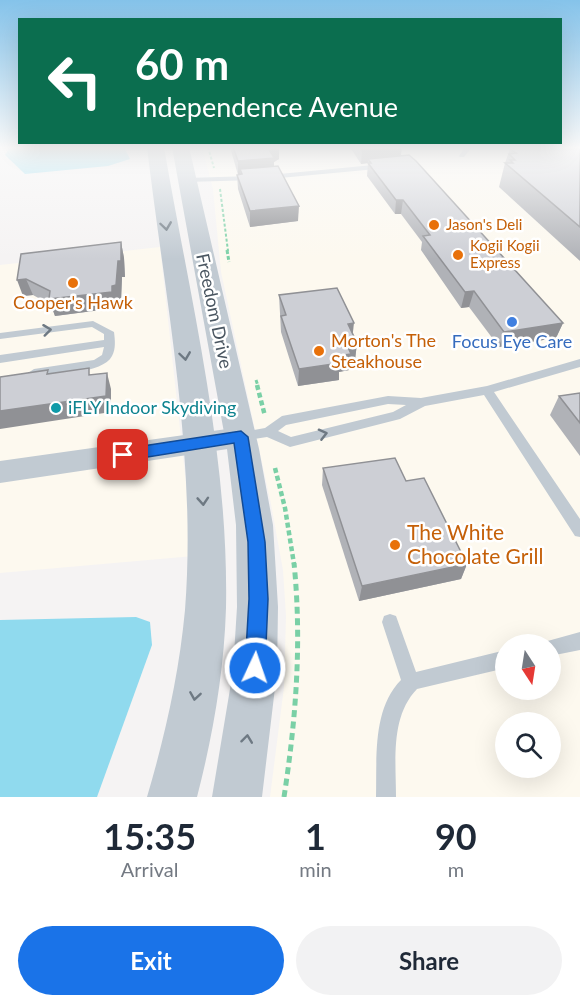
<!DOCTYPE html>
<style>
:root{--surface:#fff;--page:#f2f2f3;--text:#1f2937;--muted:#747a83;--accent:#1a73e8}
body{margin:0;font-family:Lato,sans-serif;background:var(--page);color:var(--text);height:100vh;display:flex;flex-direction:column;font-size:22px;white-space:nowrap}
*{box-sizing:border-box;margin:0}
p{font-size:20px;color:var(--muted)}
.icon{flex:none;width:33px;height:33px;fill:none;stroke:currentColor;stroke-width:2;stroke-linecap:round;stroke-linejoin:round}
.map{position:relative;height:797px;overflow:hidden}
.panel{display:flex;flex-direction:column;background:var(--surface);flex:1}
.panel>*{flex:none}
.top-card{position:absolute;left:18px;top:18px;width:544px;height:126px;border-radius:0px;box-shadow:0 6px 24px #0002;background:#0b6e4f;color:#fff;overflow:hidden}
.needle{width:39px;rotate:168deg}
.controls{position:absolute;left:495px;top:634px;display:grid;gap:12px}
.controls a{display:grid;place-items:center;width:66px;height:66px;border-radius:50%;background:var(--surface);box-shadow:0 6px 24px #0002;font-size:30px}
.pin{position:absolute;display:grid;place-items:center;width:51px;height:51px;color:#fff;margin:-26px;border-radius:12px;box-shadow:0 3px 9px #0006}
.me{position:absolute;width:66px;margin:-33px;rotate:3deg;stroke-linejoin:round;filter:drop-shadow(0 0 4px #0008)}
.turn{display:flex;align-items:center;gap:21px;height:126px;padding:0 18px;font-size:27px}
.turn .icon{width:78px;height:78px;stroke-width:2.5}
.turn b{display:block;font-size:42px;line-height:51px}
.eta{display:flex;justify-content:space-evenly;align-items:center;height:102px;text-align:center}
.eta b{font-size:36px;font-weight:700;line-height:42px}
.button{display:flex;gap:12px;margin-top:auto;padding:12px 18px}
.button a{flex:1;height:69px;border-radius:36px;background:var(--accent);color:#fff;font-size:24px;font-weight:700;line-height:69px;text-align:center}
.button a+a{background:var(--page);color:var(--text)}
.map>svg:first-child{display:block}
.commercial{fill:#fdf9ef;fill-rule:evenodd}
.water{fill:#90daee}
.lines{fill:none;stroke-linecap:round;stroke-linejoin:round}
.path-far3{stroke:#7ad0a6;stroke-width:2;stroke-dasharray:3 2;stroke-linecap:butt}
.path-far2{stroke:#7ad0a6;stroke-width:3;stroke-dasharray:4 2;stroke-linecap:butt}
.path-far1{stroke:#7ad0a6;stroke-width:4.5;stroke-dasharray:5 3;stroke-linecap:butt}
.path{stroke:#7ad0a6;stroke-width:5;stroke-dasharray:7 4.5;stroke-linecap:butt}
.service{fill:#c1cad2;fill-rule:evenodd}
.minor{fill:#c1cad2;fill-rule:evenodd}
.tertiary{fill:#c1cad2;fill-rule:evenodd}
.wall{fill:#b0b2b7}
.shaded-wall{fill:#909195}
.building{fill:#cdcfd5;stroke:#909195;stroke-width:1.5}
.oneway{stroke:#6e7983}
.route{fill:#1a73e8;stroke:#114b97;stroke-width:1.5}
.food-dot{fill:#e8710a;stroke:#fff;stroke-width:2}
.shop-dot{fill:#3f7fe0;stroke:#fff;stroke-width:2}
.culture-dot{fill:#0f9aa8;stroke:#fff;stroke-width:2}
.labels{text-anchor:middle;stroke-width:5;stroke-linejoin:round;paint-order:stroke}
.far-food-label{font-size:15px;fill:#c56008;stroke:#fff;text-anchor:start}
.food-label{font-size:18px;fill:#c56008;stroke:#fff}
.street-label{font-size:18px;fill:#4a5661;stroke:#fff}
.shop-label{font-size:18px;fill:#366cbe;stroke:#fff}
.culture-label{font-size:18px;fill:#0d838f;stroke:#fff;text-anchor:start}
.near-food-label{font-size:21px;fill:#c56008;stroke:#fff;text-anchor:start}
</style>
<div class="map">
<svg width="580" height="797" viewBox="0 0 580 797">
<rect width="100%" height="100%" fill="#f5f3f3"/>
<!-- commercial -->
<g class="commercial">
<path d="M202 147H580V797H270L284 687 286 616 283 570 271 504 221 272 213 189ZM506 645H550V690H506ZM506 723H550V768H506Z"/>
<path d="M160 247 194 556 0 573V265Z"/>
</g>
<!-- water -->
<g class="water">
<path d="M10 147H124L130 159 108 166 25 174 5 155Z"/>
<path d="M136 617 150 622 152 645 97 797H0V620Z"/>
</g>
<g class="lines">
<!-- path-far3 -->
<g class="path-far3">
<path d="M208 147 214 168"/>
<path d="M220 189 228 251"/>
</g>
<!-- path-far2 -->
<g class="path-far2">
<path d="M227 250 229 262"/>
<path d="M256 380 258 386"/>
</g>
<!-- path-far1 -->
<g class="path-far1">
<path d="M257 385 265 416"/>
<path d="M275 468 285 508 294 564"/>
</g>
<!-- path -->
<path class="path" d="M284 797C296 719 302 642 294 563"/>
<!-- service -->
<g class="service">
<path d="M465 147H472L464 157H460L459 156Z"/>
<path d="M384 164H387V168L269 179 265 177 269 175Z"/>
<path d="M252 176 256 178 255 180 186 182 182 180 186 178Z"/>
<path d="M93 321 114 332C115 340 116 349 112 356 103 374 53 374 34 377L28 373 34 369 94 360 102 355 104 347 0 363V355L104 340V334L92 327 0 339V333Z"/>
<path d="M580 359V367L494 392 580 519V537L575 536 484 395 425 406 400 419 290 447 267 437 241 441 236 439 235 436 236 433 265 428 282 416 388 396 421 398 487 386ZM388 404 406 405 393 412 291 437 278 431 286 425Z"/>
<path d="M390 614 396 616 416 672 506 650V668L417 689C390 717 396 761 396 797H376C377 760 372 709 401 680L382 622 384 616Z"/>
<path d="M580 632V650L550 656V645H543L544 642Z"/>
</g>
<!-- minor -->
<path class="minor" d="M241 427 250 430 254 437 250 444 241 447 0 483V461Z"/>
<!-- tertiary -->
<g class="tertiary">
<path d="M147 147H164C190 299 229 453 226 608 224 672 213 735 197 797H147C165 736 179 674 185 610 197 456 165 299 147 147Z"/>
<path d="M172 147H189L259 449 273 525 278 607 277 671 262 797H212L233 671 237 607 236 525 227 449Z"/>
</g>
</g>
<!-- wall -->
<g class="wall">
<path d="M230 147H279V159L274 162V166L298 221 250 227 238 189 237 175H238Z"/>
<path d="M350 147H402L401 156 563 323 556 338 499 347 469 307 461 308 421 250 422 242 401 214H395L367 176 368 163 361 164Z"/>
<path d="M580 147V261L499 187 505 163 510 149Z"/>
<path d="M121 242 124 258 125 277H122L121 301 116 302V308L55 316 51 305 33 295 23 296 21 254Z"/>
<path d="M279 295 353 334 357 343 355 360 350 361 349 370 339 372V380L298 386 281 332Z"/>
<path d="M580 393V456L550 415 559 396Z"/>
<path d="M323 468 406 481 467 564 461 579 359 601 322 485Z"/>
</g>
<!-- shaded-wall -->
<g class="shaded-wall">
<path d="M275 147H279V159L274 162V172L240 169 241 175H238V161L270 151Z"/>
<path d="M388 147H402L400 160 368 159V163L361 164 362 150Z"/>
<path d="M396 200H403L401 214H395Z"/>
<path d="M299 206 298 221 250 227V211Z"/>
<path d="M121 242 124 258 125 277H122L121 301 116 302V308L55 316 49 299 112 286 118 261Z"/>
<path d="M26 279 33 295 23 296 17 280Z"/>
<path d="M474 291 469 307 461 308 465 292Z"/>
<path d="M354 323 352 340 348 324Z"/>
<path d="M563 323 556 338 499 347 504 332Z"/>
<path d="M357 343 355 360 350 361 349 370 339 372V380L298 386 299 369 337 356 347 345Z"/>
<path d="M107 373 111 389V412L0 429V411Z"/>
<path d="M467 564 461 579 359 601 362 586Z"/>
</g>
<!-- building -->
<g class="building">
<path d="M233 147H275L270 151 274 158 238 161Z"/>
<path d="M361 147H388L362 150Z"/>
<path d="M528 147H580V227L505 163H513L510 160H515L509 154 516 153 510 149Z"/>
<path d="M409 155 416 161 563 323 504 332 474 291 465 292 423 236 430 235 403 200H396L368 163H371L368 159Z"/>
<path d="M278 166 299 206 250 211 237 175 242 174 240 169Z"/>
<path d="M121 242V261H118L116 285 112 286V292L49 299 50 291 26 279 17 280 21 254Z"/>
<path d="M337 288 354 323 348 324 357 343 347 345 351 354 337 356 340 363 299 369 281 316 286 315 279 295Z"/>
<path d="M89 368V375L107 373 106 396 0 411V377L48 370 47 374Z"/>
<path d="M580 393V423L559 396Z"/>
<path d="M395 458 406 481 424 478 467 564 362 586 323 468Z"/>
</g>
<!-- one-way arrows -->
<defs><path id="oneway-chevron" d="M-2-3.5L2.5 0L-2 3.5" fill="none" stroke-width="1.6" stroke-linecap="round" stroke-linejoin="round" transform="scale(1.5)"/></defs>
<g class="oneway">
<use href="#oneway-chevron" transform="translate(166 226) rotate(82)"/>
<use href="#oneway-chevron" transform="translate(47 330) rotate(-7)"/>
<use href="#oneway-chevron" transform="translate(185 356) rotate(82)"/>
<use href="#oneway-chevron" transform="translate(323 434) rotate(-14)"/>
<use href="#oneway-chevron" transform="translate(203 501) rotate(86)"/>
<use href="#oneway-chevron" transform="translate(195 696) rotate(99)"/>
<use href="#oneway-chevron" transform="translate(247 739) rotate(-83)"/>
</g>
<!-- sky -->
<linearGradient id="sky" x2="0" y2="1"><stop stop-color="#85c3ea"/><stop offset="0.57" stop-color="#fafafa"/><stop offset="1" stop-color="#fafafa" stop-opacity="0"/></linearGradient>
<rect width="580" height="259" fill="url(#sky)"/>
<!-- route -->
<path class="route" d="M241 431 248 437 265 542 268 599 265 668 262 675 255 678 248 675 245 668 249 599 248 542 234 443 123 461 115 455 123 449Z"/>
<!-- markers -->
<g class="food-dot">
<circle cx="434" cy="225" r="6"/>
<circle cx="458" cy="255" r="6"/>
<circle cx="73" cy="283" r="6"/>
<circle cx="319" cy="351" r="6"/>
<circle cx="395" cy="545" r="6"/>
</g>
<circle class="shop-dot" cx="512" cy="322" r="6"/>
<circle class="culture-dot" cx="56" cy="408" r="6"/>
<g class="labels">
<!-- far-food labels -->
<g class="far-food-label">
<text x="446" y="230">Jason's Deli</text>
<text x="470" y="251">Kogii Kogii<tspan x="470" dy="17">Express</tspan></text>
</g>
<!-- food labels -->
<g class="food-label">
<text x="73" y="309">Cooper's Hawk</text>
<text x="331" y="347" text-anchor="start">Morton's The<tspan x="331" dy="21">Steakhouse</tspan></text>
</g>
<!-- street labels -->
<g class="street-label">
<text transform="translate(214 311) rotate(78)" y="6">Freedom Drive</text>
</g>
<!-- shop labels -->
<g class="shop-label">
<text x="512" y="348">Focus Eye Care</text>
</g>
<!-- culture labels -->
<g class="culture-label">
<text x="68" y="414">iFLY Indoor Skydiving</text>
</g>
<!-- near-food labels -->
<g class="near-food-label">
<text x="407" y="540">The White<tspan x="407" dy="24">Chocolate Grill</tspan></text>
</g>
</g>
</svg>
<div class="controls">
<a><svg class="needle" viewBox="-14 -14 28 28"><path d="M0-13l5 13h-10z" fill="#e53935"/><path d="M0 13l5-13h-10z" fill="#747a83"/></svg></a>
<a><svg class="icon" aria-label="search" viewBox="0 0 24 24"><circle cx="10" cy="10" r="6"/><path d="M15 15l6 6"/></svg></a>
</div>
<div class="pin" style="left:123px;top:455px;background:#d93025"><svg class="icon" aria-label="arrive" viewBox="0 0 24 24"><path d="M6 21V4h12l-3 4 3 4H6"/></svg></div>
<svg class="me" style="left:255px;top:668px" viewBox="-20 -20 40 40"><circle r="17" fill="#1a73e8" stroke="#fff" stroke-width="3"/><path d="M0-11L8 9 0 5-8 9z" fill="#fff"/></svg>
<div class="top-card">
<div class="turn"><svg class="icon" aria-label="left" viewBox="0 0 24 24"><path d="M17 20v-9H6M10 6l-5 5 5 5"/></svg><div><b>60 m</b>Independence Avenue</div></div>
</div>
</div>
<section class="panel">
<div class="eta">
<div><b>15:35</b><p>Arrival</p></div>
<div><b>1</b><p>min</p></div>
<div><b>90</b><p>m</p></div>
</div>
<div class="button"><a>Exit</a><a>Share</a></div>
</section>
